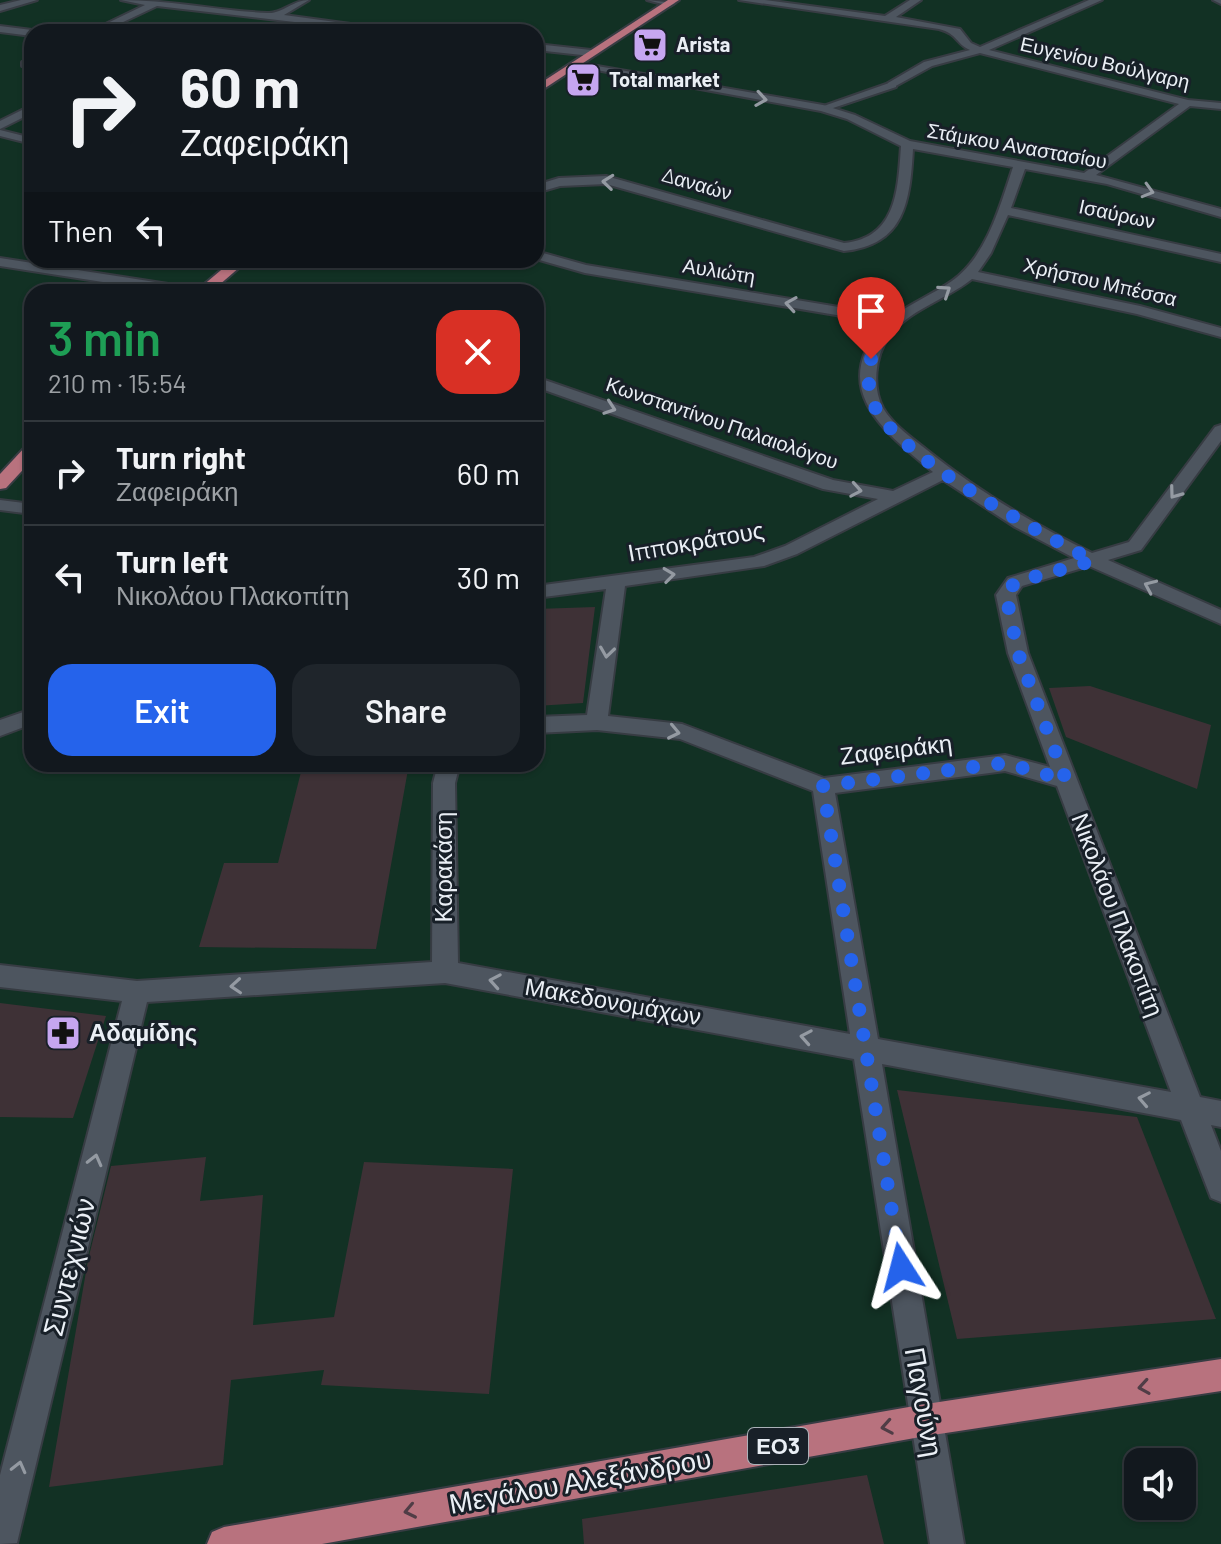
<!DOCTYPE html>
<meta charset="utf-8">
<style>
:root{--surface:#12181e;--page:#1f252b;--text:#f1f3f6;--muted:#9ca0a4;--line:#31373c;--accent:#2563eb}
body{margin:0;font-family:Barlow,sans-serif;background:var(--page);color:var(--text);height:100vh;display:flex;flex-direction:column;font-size:30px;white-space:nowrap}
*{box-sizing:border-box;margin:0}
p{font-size:26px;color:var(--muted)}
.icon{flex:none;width:44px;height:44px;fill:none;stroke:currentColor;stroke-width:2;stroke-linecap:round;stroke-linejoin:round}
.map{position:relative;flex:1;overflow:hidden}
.details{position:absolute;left:24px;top:284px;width:520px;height:488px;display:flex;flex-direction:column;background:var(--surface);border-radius:24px;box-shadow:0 2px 6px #0004,0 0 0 2px var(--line)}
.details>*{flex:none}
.guide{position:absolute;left:24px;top:24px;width:520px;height:244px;border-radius:24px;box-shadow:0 2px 6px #0004,0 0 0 2px var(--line);background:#12181e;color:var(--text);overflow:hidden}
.controls{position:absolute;left:1124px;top:1448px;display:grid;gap:16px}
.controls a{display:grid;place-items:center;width:72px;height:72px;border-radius:16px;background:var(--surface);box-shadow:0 2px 6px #0004,0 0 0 2px var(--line);font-size:40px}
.pin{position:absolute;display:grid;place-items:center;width:68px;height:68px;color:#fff;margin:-82px -34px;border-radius:50% 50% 50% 0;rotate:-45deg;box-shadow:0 0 8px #0007}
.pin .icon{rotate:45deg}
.me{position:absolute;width:88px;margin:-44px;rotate:351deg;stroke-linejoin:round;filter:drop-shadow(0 0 6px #0008)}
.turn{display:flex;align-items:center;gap:28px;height:168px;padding:0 24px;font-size:36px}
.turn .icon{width:104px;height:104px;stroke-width:2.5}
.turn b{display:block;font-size:56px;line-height:68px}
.then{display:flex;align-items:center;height:76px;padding:0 24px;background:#0003;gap:16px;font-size:30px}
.round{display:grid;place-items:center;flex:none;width:84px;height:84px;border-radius:24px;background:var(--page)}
.summary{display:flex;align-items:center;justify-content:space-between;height:136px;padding:0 24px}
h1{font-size:48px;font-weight:600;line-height:60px;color:#1e9e55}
.primary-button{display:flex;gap:16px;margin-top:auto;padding:16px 24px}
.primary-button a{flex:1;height:92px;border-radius:24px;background:var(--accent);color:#fff;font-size:32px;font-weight:600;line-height:92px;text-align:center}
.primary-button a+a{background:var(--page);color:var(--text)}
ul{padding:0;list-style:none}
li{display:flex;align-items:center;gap:24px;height:104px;padding:0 24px;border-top:2px solid var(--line)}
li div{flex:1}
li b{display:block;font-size:30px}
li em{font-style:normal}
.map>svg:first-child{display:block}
.green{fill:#123124;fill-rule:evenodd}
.building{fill:#3e3136}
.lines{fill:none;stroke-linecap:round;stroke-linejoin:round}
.service-casing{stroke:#373c43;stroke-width:4}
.minor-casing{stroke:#373c43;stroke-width:4}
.tertiary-casing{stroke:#373c43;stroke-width:4}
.primary-casing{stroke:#373c43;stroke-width:4}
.service{fill:#4d555f;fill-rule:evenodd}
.minor{fill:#4d555f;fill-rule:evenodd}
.tertiary{fill:#4d555f;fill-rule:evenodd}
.primary{fill:#b8727e;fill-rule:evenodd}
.oneway{stroke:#949aa2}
.oneway2{stroke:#503d46}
.route{stroke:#2563eb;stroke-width:14;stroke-dasharray:0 25.2}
.labels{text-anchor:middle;stroke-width:6;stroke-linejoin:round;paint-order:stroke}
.far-poi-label{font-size:20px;font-weight:bold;fill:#eaeff5;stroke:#182028;text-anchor:start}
.far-street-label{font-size:20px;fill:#eaeff5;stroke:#182028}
.shield{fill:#182028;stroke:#abb1b8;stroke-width:2}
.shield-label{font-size:22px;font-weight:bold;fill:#eaeff5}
.street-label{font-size:24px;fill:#eaeff5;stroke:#182028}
.poi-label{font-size:24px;font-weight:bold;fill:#eaeff5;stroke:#182028;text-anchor:start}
.near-street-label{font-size:28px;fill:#eaeff5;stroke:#182028}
</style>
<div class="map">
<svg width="1221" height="1544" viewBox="0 0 1221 1544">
<rect width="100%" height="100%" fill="#182028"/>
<!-- green -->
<path class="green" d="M0 0H1221V1544H0ZM32 32H536V260H32ZM32 292H536V764H32ZM1138 1462H1182V1506H1138Z"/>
<!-- building -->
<g class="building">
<path d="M595 607 583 703 536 706V609Z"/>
<path d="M1090 686 1211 725 1197 789 1066 737 1049 688Z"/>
<path d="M303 764H409L376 949 199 947 224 863H278Z"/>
<path d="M0 1003 106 1016 73 1118 0 1117Z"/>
<path d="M897 1090 1137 1117 1216 1319 957 1339Z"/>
<path d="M206 1157 200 1201 263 1195 253 1325 334 1317 364 1162 513 1169 489 1394 321 1385 324 1370 231 1380 223 1465 49 1487 88 1260 111 1166Z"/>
<path d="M867 1475 884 1544H584L582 1519Z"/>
</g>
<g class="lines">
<defs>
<g id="service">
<path d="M1213 0H1221V4Z"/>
<path d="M892 82 896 83V87L827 110 818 108Z"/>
</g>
<g id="minor">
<path d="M21 0H37L0 11V5Z"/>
<path d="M121 0C171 0 219 11 268 13 282 14 293 0 309 0L284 15 410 32H380L157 6 102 32H89L145 5Z"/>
<path d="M647 0 675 3 670 6Z"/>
<path d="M739 0H765L885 16 910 0H921L896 17 960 29 971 43 980 47 1089 0H1102L989 50 1188 100 1221 103V109L1190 106 1096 175 1221 209V217L1107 184 1025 169 1011 208 1221 254V262L1008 215 991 253 978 272 1140 306 1221 328V337L1137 314 972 279C946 300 907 310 888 338 875 357 872 387 883 408 893 425 912 438 927 450 978 491 1033 524 1092 553L1129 542 1215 427 1221 425V441L1141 550 1108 560 1221 610V624L1089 566 1022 586 1016 595 1028 653 1200 1097 1221 1101V1127L1211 1125 1221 1151V1202L1211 1198 1181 1120 882 1064 964 1544H930L854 1059 445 983 147 1002 17 1543 0 1544V1475L122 1001 0 987V965L137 981 432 962 433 783 438 764H460L455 783 458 963 850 1034 813 791 680 739 597 730 536 733V717L587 715 606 589 536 598V586L754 557 785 546 878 499 823 489 536 387V377L833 480 893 491 933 472C883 431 827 388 884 323L585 273 536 259V251L586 265 893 316C912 303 933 294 952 281 987 256 1000 206 1013 167L913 149C910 201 905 245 844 251L606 184 560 186 536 193V185L559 178 606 176 844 243C897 238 898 189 901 146L847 119 821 111 569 65 574 62 823 105 855 115 910 141 1084 173 1179 104 980 53 932 66 892 88 888 87V83L924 62 970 50C956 44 958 34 939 29ZM943 480 1015 527 1074 558 1008 578 996 595 1008 653 1050 767 1005 755 824 778 682 724 608 716 625 586 764 566 797 554ZM1005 771 1057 786 1171 1092 878 1039 835 793Z"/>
<path d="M0 26 32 30 36 32H32V36L0 32Z"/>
<path d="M536 44 591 50 596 53 591 56 536 50Z"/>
<path d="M32 57V69L22 66V62Z"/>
<path d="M32 105V113L0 129V121Z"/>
<path d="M0 130 32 138V144L0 136Z"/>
<path d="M0 500 32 504V514L0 510Z"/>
<path d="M32 709V724L0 736V720Z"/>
</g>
<path id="tertiary" d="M0 258 194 288 201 292H167L0 266Z"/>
<g id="primary">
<path d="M668 0H679L536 94V86Z"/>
<path d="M233 260H248L211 292H195Z"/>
<path d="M32 445V460L6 488 0 489V474L26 446Z"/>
<path d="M1221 1359V1391L926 1436 322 1544H207L212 1532 224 1527 926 1404Z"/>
</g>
</defs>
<!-- service casing -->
<use href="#service" class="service-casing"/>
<!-- minor casing -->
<use href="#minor" class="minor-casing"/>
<!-- tertiary casing -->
<use href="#tertiary" class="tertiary-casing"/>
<!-- primary casing -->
<use href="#primary" class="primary-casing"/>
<!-- service -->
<use href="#service" class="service"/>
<!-- minor -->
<use href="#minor" class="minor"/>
<!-- tertiary -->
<use href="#tertiary" class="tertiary"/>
<!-- primary -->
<use href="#primary" class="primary"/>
</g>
<!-- one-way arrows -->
<defs><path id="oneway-chevron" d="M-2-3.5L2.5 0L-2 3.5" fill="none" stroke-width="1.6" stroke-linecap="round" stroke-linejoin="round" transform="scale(2)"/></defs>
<g class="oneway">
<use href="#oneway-chevron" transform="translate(761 99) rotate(9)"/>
<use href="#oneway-chevron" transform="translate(608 182) rotate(-174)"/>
<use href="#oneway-chevron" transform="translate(1148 191) rotate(16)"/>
<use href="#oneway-chevron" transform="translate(945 291) rotate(-34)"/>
<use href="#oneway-chevron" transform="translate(791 304) rotate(-171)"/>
<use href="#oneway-chevron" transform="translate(610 408) rotate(19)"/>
<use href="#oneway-chevron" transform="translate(856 490) rotate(10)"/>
<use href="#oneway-chevron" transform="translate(1175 493) rotate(126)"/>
<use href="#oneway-chevron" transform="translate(669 575) rotate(-7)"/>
<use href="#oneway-chevron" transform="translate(1150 586) rotate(-156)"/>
<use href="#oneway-chevron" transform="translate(607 652) rotate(98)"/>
<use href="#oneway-chevron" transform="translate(674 732) rotate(12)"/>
<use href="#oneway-chevron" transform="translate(495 981) rotate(-170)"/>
<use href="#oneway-chevron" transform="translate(236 986) rotate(176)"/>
<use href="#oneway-chevron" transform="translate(806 1037) rotate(-170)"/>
<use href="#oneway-chevron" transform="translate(1144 1099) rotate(-169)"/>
<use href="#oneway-chevron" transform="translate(95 1160) rotate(-76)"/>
<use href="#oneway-chevron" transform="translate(19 1467) rotate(-76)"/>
</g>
<g class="oneway2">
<use href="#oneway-chevron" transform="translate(1144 1387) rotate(171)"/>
<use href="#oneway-chevron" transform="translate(887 1427) rotate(170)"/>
<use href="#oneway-chevron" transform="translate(410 1511) rotate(168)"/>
</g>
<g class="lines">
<!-- route -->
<path class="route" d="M871 359C869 373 867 387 872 401 896 459 1038 530 1093 561L1015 582 1006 595 1018 653 1066 780 1005 763 823 786 901 1267"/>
</g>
<!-- icons -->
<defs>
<symbol id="supermarket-square" viewBox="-11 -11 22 22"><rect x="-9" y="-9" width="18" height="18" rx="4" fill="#c6a6f0" stroke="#182028"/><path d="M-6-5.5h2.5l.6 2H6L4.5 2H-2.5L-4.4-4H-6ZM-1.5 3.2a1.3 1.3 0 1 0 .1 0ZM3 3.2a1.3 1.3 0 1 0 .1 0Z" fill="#111"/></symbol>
<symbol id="pharmacy-square" viewBox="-11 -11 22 22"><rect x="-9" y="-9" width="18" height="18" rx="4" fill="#c6a6f0" stroke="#182028"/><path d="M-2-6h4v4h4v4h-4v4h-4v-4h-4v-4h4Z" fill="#111"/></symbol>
</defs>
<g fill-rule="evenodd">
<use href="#supermarket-square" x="630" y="25" width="40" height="40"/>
<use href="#supermarket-square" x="563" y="60" width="40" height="40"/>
<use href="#pharmacy-square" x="43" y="1013" width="40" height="40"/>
</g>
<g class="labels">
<!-- far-poi labels -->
<g class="far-poi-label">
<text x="676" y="52">Arista</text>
<text x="609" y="87">Total market</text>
</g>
<!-- far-street labels -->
<g class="far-street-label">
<text transform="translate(1105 63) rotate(13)" y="7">Ευγενίου Βούλγαρη</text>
<text transform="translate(1017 146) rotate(10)" y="7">Στάμκου Αναστασίου</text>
<text transform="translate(697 184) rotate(16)" y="7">Δαναών</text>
<text transform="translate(1117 214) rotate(12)" y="7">Ισαύρων</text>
<text transform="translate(719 271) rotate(9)" y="7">Αυλιώτη</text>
<text transform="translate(1100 282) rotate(13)" y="7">Χρήστου Μπέσσα</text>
<text transform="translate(722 423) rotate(19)" y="7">Κωνσταντίνου Παλαιολόγου</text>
</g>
<!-- shield labels -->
<rect class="shield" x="748" y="1428" width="60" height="36" rx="6"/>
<g class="shield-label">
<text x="778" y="1454">ΕΟ3</text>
</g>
<!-- street labels -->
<g class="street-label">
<text transform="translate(696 542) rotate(-10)" y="8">Ιπποκράτους</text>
<text transform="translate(896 750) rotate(-7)" y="8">Ζαφειράκη</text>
<text transform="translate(444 867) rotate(-90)" y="8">Καρακάση</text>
<text transform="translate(1117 915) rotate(69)" y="8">Νικολάου Πλακοπίτη</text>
<text transform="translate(613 1002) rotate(10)" y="8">Μακεδονομάχων</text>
</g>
<!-- poi labels -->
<g class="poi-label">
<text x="89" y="1041">Αδαμίδης</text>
</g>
<!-- near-street labels -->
<g class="near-street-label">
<text transform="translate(69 1267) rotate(-76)" y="10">Συντεχνιών</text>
<text transform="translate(924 1402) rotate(80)" y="10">Παγούνη</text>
<text transform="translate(580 1481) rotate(-10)" y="10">Μεγάλου Αλεξάνδρου</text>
</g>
</g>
</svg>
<div class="controls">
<a><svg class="icon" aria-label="sound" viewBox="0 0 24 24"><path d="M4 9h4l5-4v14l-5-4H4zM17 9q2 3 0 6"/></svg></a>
</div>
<div class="pin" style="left:871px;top:359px;background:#d93025"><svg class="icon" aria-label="arrive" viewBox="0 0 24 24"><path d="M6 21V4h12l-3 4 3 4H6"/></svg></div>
<svg class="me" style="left:901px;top:1267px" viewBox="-20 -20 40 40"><path d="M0-17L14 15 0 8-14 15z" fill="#2563eb" stroke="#fff" stroke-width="4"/></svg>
<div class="guide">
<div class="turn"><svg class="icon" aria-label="right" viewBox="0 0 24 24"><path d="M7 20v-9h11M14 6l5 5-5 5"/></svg><div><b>60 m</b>Ζαφειράκη</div></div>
<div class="then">Then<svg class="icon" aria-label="left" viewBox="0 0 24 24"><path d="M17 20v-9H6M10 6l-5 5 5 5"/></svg></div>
</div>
<section class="details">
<div class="summary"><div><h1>3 min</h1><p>210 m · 15:54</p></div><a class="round" style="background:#d93025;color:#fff"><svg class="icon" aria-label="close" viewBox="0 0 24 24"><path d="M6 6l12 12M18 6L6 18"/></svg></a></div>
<ul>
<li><svg class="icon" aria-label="right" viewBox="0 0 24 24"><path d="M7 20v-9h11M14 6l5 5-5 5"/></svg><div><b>Turn right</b><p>Ζαφειράκη</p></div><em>60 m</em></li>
<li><svg class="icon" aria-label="left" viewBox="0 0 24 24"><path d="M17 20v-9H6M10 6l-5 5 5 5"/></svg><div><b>Turn left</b><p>Νικολάου Πλακοπίτη</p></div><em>30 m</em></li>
</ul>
<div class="primary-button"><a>Exit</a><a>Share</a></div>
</section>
</div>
